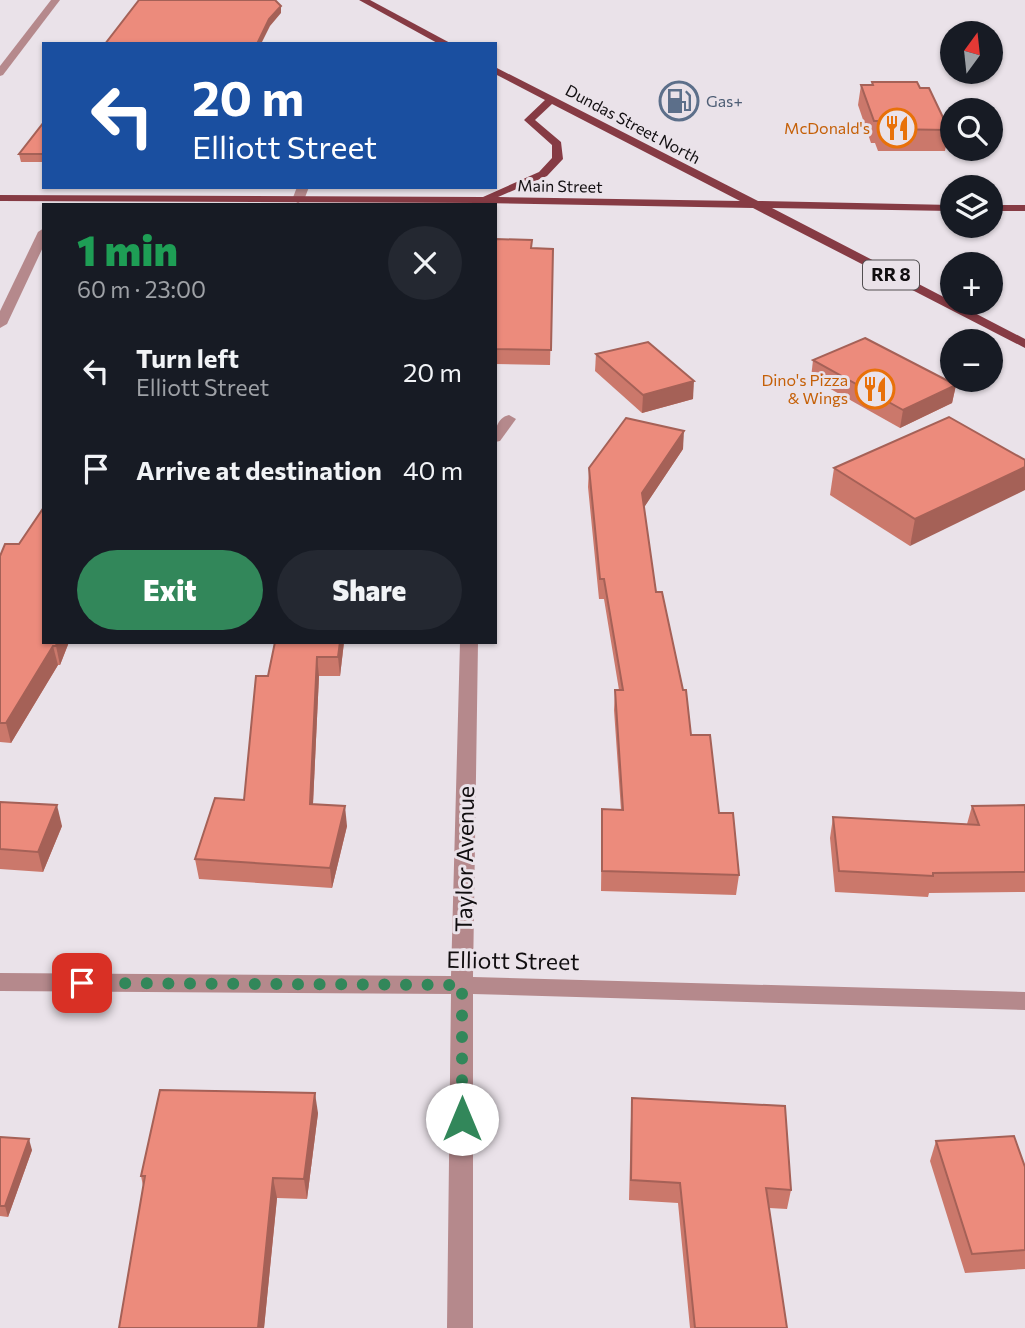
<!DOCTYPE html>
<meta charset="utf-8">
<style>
:root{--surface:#171b24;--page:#242831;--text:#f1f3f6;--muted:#9ea1a6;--accent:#32875a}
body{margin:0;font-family:Commissioner,sans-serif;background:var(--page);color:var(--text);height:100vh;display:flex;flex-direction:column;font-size:26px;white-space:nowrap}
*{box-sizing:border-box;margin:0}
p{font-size:23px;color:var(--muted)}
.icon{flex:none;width:38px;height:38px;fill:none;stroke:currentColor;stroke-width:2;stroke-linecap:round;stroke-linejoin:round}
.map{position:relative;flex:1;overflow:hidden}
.sheet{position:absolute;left:42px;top:203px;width:455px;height:441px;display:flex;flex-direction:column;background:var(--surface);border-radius:0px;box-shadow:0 2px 5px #0004}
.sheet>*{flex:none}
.banner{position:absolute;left:42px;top:42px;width:455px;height:147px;border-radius:0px;box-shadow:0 2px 5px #0004;background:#1a4fa0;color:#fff;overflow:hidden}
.needle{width:46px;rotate:15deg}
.controls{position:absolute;left:940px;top:21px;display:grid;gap:14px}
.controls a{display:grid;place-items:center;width:63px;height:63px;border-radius:50%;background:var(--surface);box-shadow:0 2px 5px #0004;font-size:35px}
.pin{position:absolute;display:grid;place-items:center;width:60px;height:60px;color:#fff;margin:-30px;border-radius:14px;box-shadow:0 4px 10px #0006}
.me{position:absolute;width:77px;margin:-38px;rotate:0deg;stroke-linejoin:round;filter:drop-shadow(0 0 5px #0008)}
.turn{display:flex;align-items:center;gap:24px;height:147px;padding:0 35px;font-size:32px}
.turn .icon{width:91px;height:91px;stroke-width:2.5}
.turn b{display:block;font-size:49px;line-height:60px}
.round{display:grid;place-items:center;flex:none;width:74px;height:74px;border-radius:37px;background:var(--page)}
.headline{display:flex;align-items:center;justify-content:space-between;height:119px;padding:0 35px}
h1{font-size:42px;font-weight:800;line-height:52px;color:#1e9e55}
.cta{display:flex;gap:14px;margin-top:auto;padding:14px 35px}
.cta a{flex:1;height:80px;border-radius:42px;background:var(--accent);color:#fff;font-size:28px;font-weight:800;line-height:80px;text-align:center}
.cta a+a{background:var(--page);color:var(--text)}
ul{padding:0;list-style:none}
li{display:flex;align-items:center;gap:21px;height:98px;padding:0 35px}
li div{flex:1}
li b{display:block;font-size:26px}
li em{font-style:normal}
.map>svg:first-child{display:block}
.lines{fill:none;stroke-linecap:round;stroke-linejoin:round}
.minor{fill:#b5898c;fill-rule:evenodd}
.major{fill:#863b44;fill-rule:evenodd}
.wall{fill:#cb786b}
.shaded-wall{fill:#a56157}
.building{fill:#ec8b7c;stroke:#a56157;stroke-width:2}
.route{stroke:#32875a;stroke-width:12;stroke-dasharray:0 21.6}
.labels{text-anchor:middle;stroke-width:6;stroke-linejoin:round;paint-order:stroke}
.far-service-label{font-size:16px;fill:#4e5e75;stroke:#eae2e9;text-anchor:start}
.far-street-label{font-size:16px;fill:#110e10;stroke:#eae2e9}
.far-food-label{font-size:16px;fill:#c56008;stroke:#eae2e9;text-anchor:end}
.shield{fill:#eae2e9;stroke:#524e51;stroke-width:2}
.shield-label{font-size:18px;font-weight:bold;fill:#110e10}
.near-street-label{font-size:23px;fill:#110e10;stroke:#eae2e9}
</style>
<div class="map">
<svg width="1025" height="1328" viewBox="0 0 1025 1328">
<rect width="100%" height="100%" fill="#eae2e9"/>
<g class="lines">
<!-- minor -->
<g class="minor">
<path d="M51 0H60L3 75 0 76V66Z"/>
<path d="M297 187H309L304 200 298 203 292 200Z"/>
<path d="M44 228V245L7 324 0 328V311L38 232Z"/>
<path d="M509 415 516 419 500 441 495 442C495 431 496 418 509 415Z"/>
<path d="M460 642H478L473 977 1025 992V1010L473 994V1328H447L451 994 0 991V973L451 976Z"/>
</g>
<!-- major -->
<g class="major">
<path d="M359 0H370L452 44H439Z"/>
<path d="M495 67 758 201 952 205V211L772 208 1025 339V348L753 208 479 203 0 201V195L483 197 539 172 552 158V145L524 120 545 100 495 74ZM552 104 740 201 498 197 547 176 563 159 561 142 535 120Z"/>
<rect x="990" y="205" width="35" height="6"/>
</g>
</g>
<!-- wall -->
<g class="wall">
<path d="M872 82 920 88 949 130 945 151H878L875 143H871L858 105 861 85H872Z"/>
<path d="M44 122V162H21L19 154Z"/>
<path d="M495 239 532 240V248L553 249 550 365 495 364Z"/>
<path d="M596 354 693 399 642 413 595 371Z"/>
<path d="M813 360 956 385 952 403 900 428 811 378Z"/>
<path d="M949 417 910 546 830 495 834 468Z"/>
<path d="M683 449 644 507 656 592 691 735 719 813 739 875 736 895 601 891 602 809 621 810 614 710 615 690H619L604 599H599L588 487 589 468Z"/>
<path d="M19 544 69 642 60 665H58L11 743 0 742V556Z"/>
<path d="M275 642H344L340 676H319L313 804 347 826 332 888 199 879 195 859 244 800Z"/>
<path d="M0 802 62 826 43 872 0 869Z"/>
<path d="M1025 805V892L929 893 928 897 835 892 830 838 833 817 967 824 972 806Z"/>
<path d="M632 1098 791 1190 787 1209 769 1208 787 1328H690L678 1203 629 1200 631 1118Z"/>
<path d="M318 1113 307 1199 277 1198 264 1328H119L143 1186 141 1176Z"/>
<path d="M0 1137 32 1150 8 1217 0 1216Z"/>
<path d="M936 1141 1025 1167V1269L965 1273 930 1161Z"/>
</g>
<!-- shaded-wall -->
<g class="shaded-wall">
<path d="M281 6V13L270 26 261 44H257L269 19Z"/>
<path d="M694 381 693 399 642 413 643 395Z"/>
<path d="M956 385 952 403 900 428 903 410Z"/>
<path d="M684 431 683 449 641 512 642 493Z"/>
<path d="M1025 467V490L910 546 915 519Z"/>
<path d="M57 642H69L60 665 56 646Z"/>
<path d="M340 642H344L340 676 338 657Z"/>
<path d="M53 646 58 665 11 743 6 723Z"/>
<path d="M317 657 319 676 312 824 310 804Z"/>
<path d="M57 805 62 826 43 872 38 852Z"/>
<path d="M345 806 347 826 332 888 330 868Z"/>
<path d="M315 1093 318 1113 307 1199 304 1179Z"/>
<path d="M29 1139 32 1150 8 1217 5 1206Z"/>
<path d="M273 1178 277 1198 264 1328H258Z"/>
</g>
<!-- building -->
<g class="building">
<path d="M139 0H275L281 6 269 19 257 44H105Z"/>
<path d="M872 82H917L920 88H929L949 130 882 129 878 121H874L861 85H873Z"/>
<path d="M44 122V154H19Z"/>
<path d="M495 239 532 240 531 248 553 249 551 350 495 349Z"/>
<path d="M865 338 956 385 903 410 813 360Z"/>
<path d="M648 342 694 381 643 395 596 354Z"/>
<path d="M949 417 1025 460V467L915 519 834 468Z"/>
<path d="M626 418 684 431 642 493 656 592H662L683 690H686L691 735H710L719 813H733L739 875 602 871V809L623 810 615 690H623L604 579H600L589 468Z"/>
<path d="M44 507V642H57L56 646H53L6 723H0V556L5 544H19Z"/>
<path d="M275 642H340L338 657H317L310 804 345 806 330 868 195 859 215 798 244 800 256 676H268Z"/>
<path d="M0 802 57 805 38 852 0 849Z"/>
<path d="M1025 805V872L933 873V876L839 871 833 817 979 825 972 806Z"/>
<path d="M160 1090 315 1093 304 1179 273 1178 258 1328H119L145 1176H141Z"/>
<path d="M632 1098 785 1106 791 1190 766 1188 787 1328H695L680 1183 631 1180Z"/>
<path d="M1014 1136 1025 1167V1250L972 1254 936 1141Z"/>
<path d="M0 1137 29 1139 5 1206H0Z"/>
</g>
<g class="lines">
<!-- route -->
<path class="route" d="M82 983 462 985V1119"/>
</g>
<!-- icons -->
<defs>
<symbol id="fuel-ring" viewBox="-11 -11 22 22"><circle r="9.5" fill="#eae2e9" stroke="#5c6f8a" stroke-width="1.5"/><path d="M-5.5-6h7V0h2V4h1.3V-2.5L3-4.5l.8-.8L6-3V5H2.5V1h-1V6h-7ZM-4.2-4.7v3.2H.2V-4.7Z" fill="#5c6f8a"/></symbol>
<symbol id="restaurant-ring" viewBox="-11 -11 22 22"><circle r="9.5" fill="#eae2e9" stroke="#e8710a" stroke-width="1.5"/><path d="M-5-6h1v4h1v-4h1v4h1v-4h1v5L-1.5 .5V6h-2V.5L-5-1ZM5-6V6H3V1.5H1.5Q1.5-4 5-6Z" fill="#e8710a"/></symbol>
</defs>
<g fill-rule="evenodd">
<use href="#fuel-ring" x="657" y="79" width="44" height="44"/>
<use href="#restaurant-ring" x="875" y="106" width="44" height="44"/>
<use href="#restaurant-ring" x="853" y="367" width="44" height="44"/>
</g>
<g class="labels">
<!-- far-service labels -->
<g class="far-service-label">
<text x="706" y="107">Gas+</text>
</g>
<!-- far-street labels -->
<g class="far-street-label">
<text transform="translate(633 124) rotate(28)" y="6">Dundas Street North</text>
<text transform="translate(560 186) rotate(1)" y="6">Main Street</text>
</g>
<!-- far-food labels -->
<g class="far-food-label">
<text x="870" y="134">McDonald's</text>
<text x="848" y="386">Dino's Pizza<tspan x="848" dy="18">&amp; Wings</tspan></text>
</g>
<!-- shield labels -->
<rect class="shield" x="863" y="260.5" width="56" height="29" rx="5"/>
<g class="shield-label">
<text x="891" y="281">RR 8</text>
</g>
<!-- near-street labels -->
<g class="near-street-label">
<text transform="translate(465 859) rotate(-89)" y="8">Taylor Avenue</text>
<text transform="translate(513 961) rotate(1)" y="8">Elliott Street</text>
</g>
</g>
</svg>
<div class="controls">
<a><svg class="needle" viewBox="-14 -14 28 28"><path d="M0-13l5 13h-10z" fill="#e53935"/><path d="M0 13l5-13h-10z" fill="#9ea1a6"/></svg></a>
<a><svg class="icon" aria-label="search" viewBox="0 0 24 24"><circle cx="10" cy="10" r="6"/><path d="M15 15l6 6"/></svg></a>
<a><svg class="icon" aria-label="layers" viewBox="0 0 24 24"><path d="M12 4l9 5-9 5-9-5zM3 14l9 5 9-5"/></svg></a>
<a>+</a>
<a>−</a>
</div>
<div class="pin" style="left:82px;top:983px;background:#d93025"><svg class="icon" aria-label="arrive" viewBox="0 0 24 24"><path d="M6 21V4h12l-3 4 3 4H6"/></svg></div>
<svg class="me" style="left:462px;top:1119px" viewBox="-20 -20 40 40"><circle r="19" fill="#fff"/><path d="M0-13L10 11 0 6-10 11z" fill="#32875a"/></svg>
<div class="banner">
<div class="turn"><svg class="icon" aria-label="left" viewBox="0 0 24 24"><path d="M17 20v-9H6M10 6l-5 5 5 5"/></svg><div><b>20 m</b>Elliott Street</div></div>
</div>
<section class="sheet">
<div class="headline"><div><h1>1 min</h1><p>60 m · 23:00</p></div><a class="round"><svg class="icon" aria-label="close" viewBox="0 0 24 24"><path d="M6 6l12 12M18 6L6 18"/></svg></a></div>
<ul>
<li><svg class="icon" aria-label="left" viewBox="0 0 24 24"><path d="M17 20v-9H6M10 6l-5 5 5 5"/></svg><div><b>Turn left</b><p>Elliott Street</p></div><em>20 m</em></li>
<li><svg class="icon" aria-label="arrive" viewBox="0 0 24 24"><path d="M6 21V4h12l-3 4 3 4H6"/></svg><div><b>Arrive at destination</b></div><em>40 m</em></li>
</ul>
<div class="cta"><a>Exit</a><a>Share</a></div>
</section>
</div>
